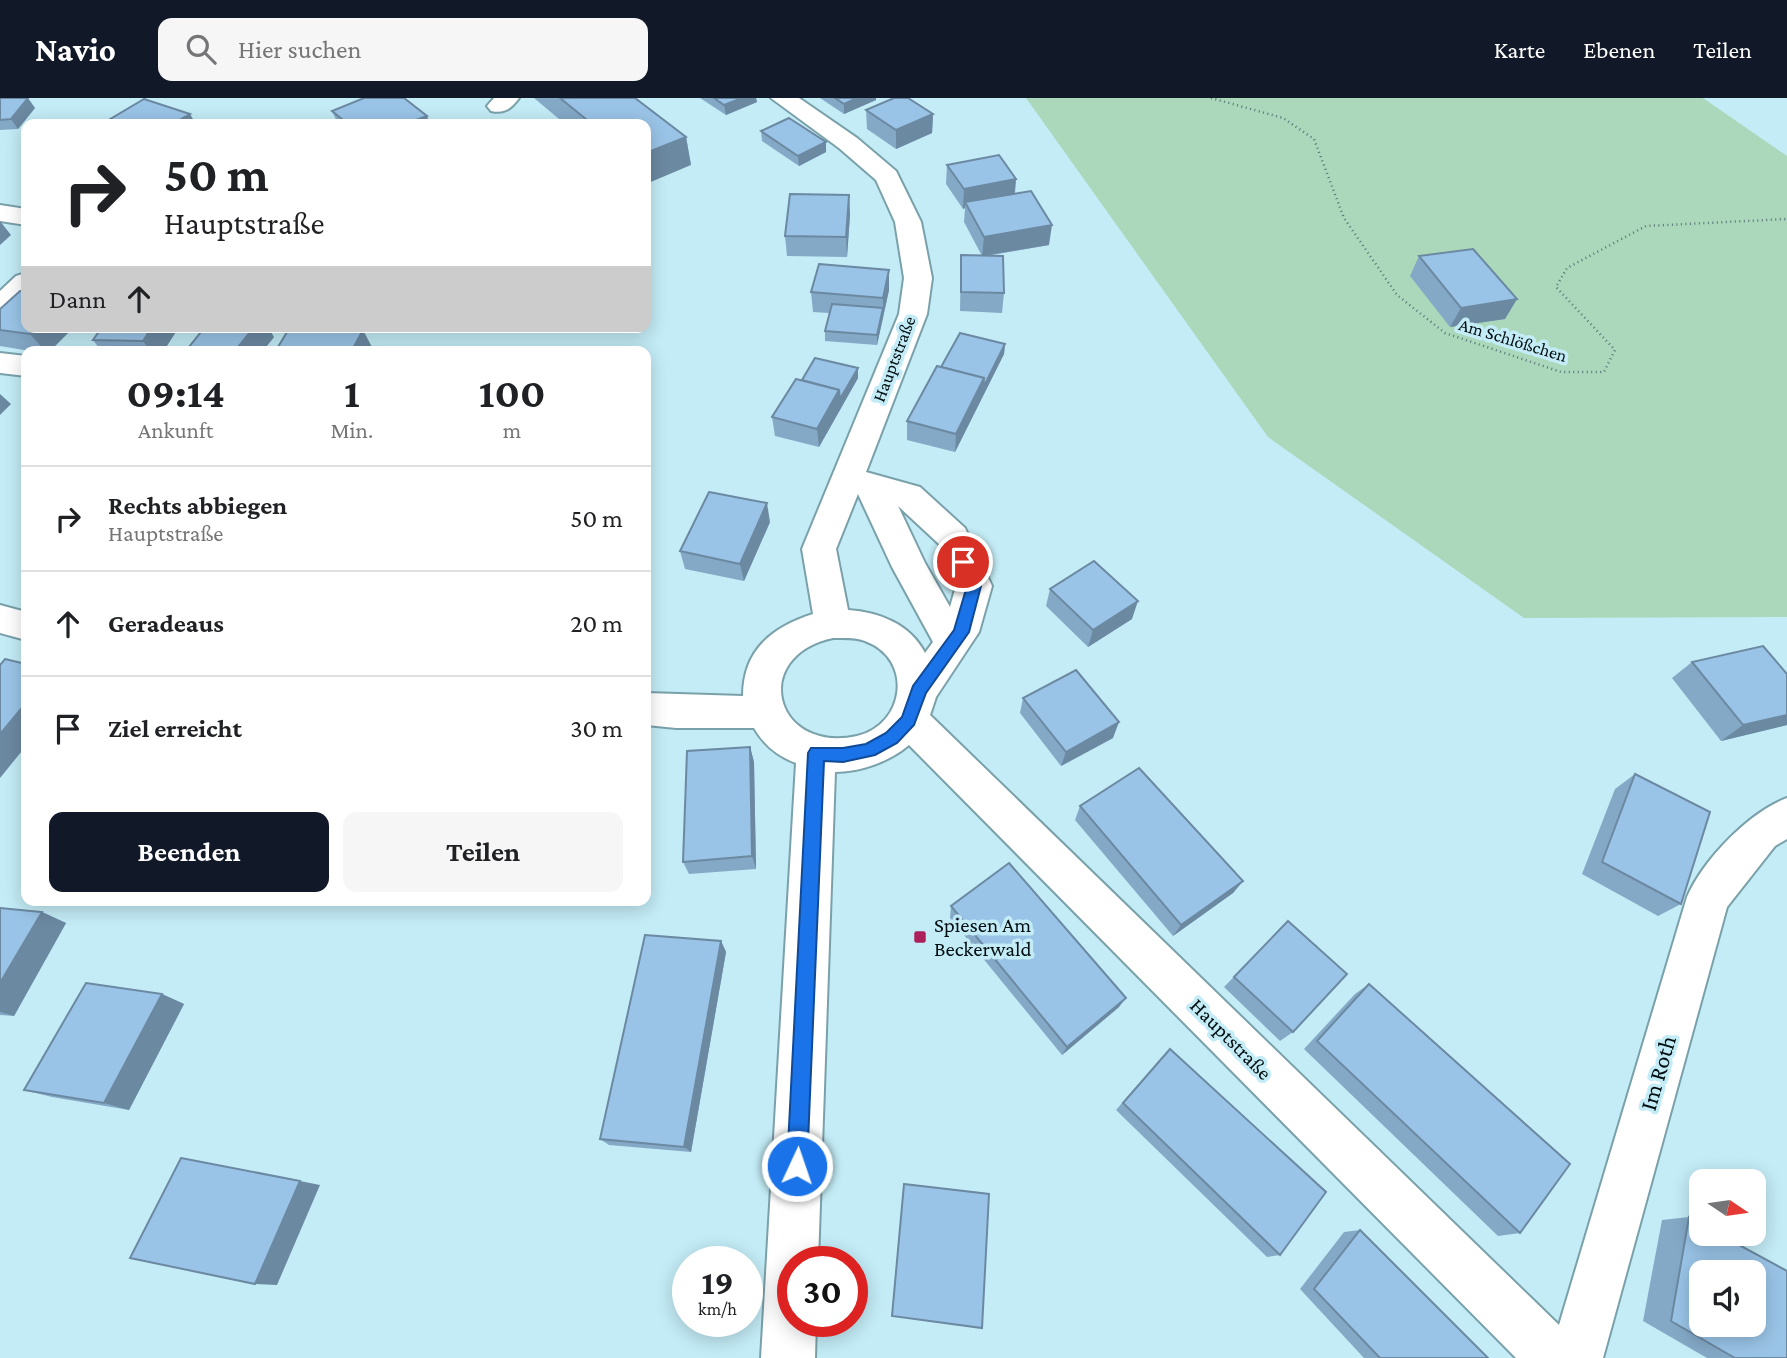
<!DOCTYPE html>
<html lang="de">
<meta charset="utf-8">
<style>
:root{--surface:#fff;--page:#f6f6f6;--text:#202124;--muted:#757577;--line:#e0e0e0;--accent:#111827}
body{margin:0;font-family:"Crimson Pro",serif;background:var(--page);color:var(--text);height:100vh;display:flex;flex-direction:column;font-size:26px;white-space:nowrap}
*{box-sizing:border-box;margin:0}
p{font-size:23px;color:var(--muted)}
.icon{flex:none;width:38px;height:38px;fill:none;stroke:currentColor;stroke-width:2;stroke-linecap:round;stroke-linejoin:round}
.map{position:relative;flex:1;overflow:hidden}
.panel{position:absolute;left:21px;top:248px;width:630px;height:560px;display:flex;flex-direction:column;background:var(--surface);border-radius:14px;box-shadow:0 4px 18px #0003}
.panel>*{flex:none}
.hud{position:absolute;left:21px;top:21px;width:630px;height:214px;border-radius:14px;box-shadow:0 4px 18px #0003;background:#fff;color:var(--text);overflow:hidden}
.needle{width:46px;rotate:103deg}
.tools{position:absolute;left:1689px;top:1071px;display:grid;gap:14px}
.tools a{display:grid;place-items:center;width:77px;height:77px;border-radius:14px;background:var(--surface);box-shadow:0 4px 18px #0003;font-size:35px}
.speed{position:absolute;left:672px;top:1148px;display:flex;gap:14px;font-size:35px;font-weight:700;text-align:center}
.speed>*{display:grid;place-content:center;width:91px;height:91px;border-radius:50%;background:var(--surface);box-shadow:0 4px 18px #0003;line-height:1}
.speed small{font-size:18px;font-weight:400}
.speed .limit{border:10px solid #d22;background:#fff;color:#111}
.pin{position:absolute;display:grid;place-items:center;width:60px;height:60px;color:#fff;margin:-30px;border:4px solid #fff;border-radius:50%;box-shadow:0 2px 7px #0007}
.me{position:absolute;width:77px;margin:-38px;rotate:3deg;stroke-linejoin:round;filter:drop-shadow(0 0 5px #0008)}
.turn{display:flex;align-items:center;gap:24px;height:147px;padding:0 28px;font-size:32px}
.turn .icon{width:91px;height:91px;stroke-width:2.5}
.turn b{display:block;font-size:49px;line-height:60px}
.then{display:flex;align-items:center;height:66px;padding:0 28px;background:#0003;gap:14px;font-size:26px}
.eta{display:flex;justify-content:space-evenly;align-items:center;height:119px;text-align:center}
.eta b{font-size:42px;font-weight:700;line-height:49px}
.button{display:flex;gap:14px;margin-top:auto;padding:14px 28px}
.button a{flex:1;height:80px;border-radius:14px;background:var(--accent);color:#fff;font-size:28px;font-weight:700;line-height:80px;text-align:center}
.button a+a{background:var(--page);color:var(--text)}
ul{padding:0;list-style:none}
li{display:flex;align-items:center;gap:21px;height:105px;padding:0 28px;border-top:2px solid var(--line)}
li div{flex:1}
li b{display:block;font-size:26px}
li em{font-style:normal}
header{display:flex;align-items:center;gap:42px;box-sizing:border-box;height:98px;padding:0 35px;background:var(--accent);color:#fff}
header strong{font-size:33px}
nav{display:flex;gap:38px;margin-inline-start:auto;font-size:24px}
.search{width:490px;height:63px;background:var(--page);display:flex;align-items:center;gap:18px;box-sizing:border-box;padding:0 24px;border-radius:14px;color:var(--muted);font-size:26px}
.map>svg:first-child{display:block}
.green{fill:#abd8ba}
.lines{fill:none;stroke-linecap:round;stroke-linejoin:round}
.minor-casing{stroke:#7aa1aa;stroke-width:4}
.path{stroke:#5a747a;stroke-width:2.5;stroke-dasharray:1 3.5;stroke-linecap:butt}
.minor{fill:#fff;fill-rule:evenodd}
.wall{fill:#84a9c7}
.shaded-wall{fill:#6c89a2}
.building{fill:#9ac4e7;stroke:#6c89a2;stroke-width:2;fill-rule:evenodd}
.route{fill:#1a73e8;stroke:#114b97;stroke-width:2}
.poi-dot{fill:#ad205c;stroke:#c3ecf6;stroke-width:2.5}
.labels{text-anchor:middle;stroke-width:7;stroke-linejoin:round;paint-order:stroke}
.far-street-label{font-size:18px;fill:#020e11;stroke:#c3ecf6}
.poi-label{font-size:21px;fill:#020e11;stroke:#c3ecf6;text-anchor:start}
.street-label{font-size:21px;fill:#020e11;stroke:#c3ecf6}
.near-street-label{font-size:24px;fill:#020e11;stroke:#c3ecf6}
</style>
<header>
<strong>Navio</strong>
<div class="search"><svg class="icon" aria-label="search" viewBox="0 0 24 24"><circle cx="10" cy="10" r="6"/><path d="M15 15l6 6"/></svg>Hier suchen</div>
<nav><a>Karte</a><a>Ebenen</a><a>Teilen</a></nav>
</header>
<div class="map">
<svg width="1787" height="1260" viewBox="0 0 1787 1260">
<rect width="100%" height="100%" fill="#c3ecf6"/>
<!-- green -->
<path class="green" d="M1026 0H1703L1787 58V519L1524 520 1268 339Z"/>
<g class="lines">
<defs>
<g id="minor">
<path d="M494 0H519C511 11 504 16 491 13L487 8Z"/>
<path d="M771 0H799L857 40 896 73 921 124 932 180 927 216 866 374 920 389 965 430 992 488 979 534 936 599 930 617 1559 1227 1687 799C1703 762 1749 714 1787 700V741L1775 748 1727 809 1603 1260H1516L909 647C889 664 860 674 835 674L818 1164H793V1223H816L815 1260H761L796 665C777 658 764 647 754 630H676L646 627V595L743 598C743 551 773 529 813 516L802 451 899 216 904 180 895 124 876 82 839 50ZM858 396 892 469 933 544 925 555C910 526 879 514 848 512L836 451ZM898 408 939 446 956 488 950 509 925 465ZM833 540C843 540 856 539 865 543 914 561 905 627 857 638 774 656 749 558 833 540Z"/>
<path d="M0 107 26 111V127L0 123Z"/>
<path d="M26 175V199L10 214 0 217V193L16 178Z"/>
<path d="M0 255 26 258V278L0 275Z"/>
<path d="M0 507 26 514V542L0 535Z"/>
</g>
</defs>
<!-- minor casing -->
<use href="#minor" class="minor-casing"/>
<!-- path -->
<path class="path" d="M1211 0 1283 20 1314 41 1344 120 1397 197 1445 235 1561 274H1604L1615 252 1556 189 1567 170 1646 128 1787 121"/>
<!-- minor -->
<use href="#minor" class="minor"/>
</g>
<!-- wall -->
<g class="wall">
<path d="M0 0 35 10 18 31 0 32Z"/>
<path d="M534 0H635L686 39 691 67 646 26H565Z"/>
<path d="M700 0H756L757 4 726 17Z"/>
<path d="M820 0H876V2L844 16Z"/>
<path d="M866 12 933 16 932 35 896 51 867 31Z"/>
<path d="M332 13 430 26H338Z"/>
<path d="M761 33 826 54 799 68 762 43Z"/>
<path d="M947 67 1016 81 1015 96 1049 147 986 158 1004 195 1002 215 960 213 961 157 982 158 964 124 965 110 963 111 946 86Z"/>
<path d="M849 97 850 117 847 159 787 158 785 138Z"/>
<path d="M1419 158 1517 201 1505 221 1450 229 1410 178Z"/>
<path d="M889 172V192L877 247 825 243V233L829 215 813 214 811 194Z"/>
<path d="M0 211 74 229 49 254H36L0 248Z"/>
<path d="M177 232 163 254H102L93 242Z"/>
<path d="M274 239 262 254H192L189 249Z"/>
<path d="M1005 246 1004 256 955 354 907 342V323L941 269Z"/>
<path d="M858 280 819 349 775 338 772 319 802 282Z"/>
<path d="M770 424 744 483 685 471 680 453Z"/>
<path d="M1050 491 1132 521 1088 549 1046 508Z"/>
<path d="M1692 564 1787 627 1721 643 1672 580Z"/>
<path d="M1023 600 1113 640 1061 668 1020 615Z"/>
<path d="M750 649 754 664 756 771 689 776 683 764Z"/>
<path d="M1635 676 1681 806 1658 818 1582 776 1615 691Z"/>
<path d="M1080 708 1243 783 1233 795 1173 838 1075 722Z"/>
<path d="M951 808 1119 909 1062 957 950 820Z"/>
<path d="M0 810 42 814 66 825 14 918 0 917Z"/>
<path d="M1288 823 1293 934 1280 943 1224 889Z"/>
<path d="M721 843 726 854 691 1054 609 1047 600 1041Z"/>
<path d="M1369 886 1520 1135 1498 1138 1304 951 1355 896Z"/>
<path d="M162 896 184 906 129 1012 52 999 24 992Z"/>
<path d="M1170 951 1280 1157 1267 1159 1116 1012 1162 959Z"/>
<path d="M1689 1119 1787 1260H1707L1643 1223 1662 1122Z"/>
<path d="M1360 1132 1488 1260H1364L1300 1191 1344 1134Z"/>
</g>
<!-- shaded-wall -->
<g class="shaded-wall">
<path d="M28 0 35 10 18 31 11 21Z"/>
<path d="M742 0H756L757 4 726 17 724 7Z"/>
<path d="M857 0H876V2L844 16V6Z"/>
<path d="M190 16 196 26H172Z"/>
<path d="M933 16 932 35 896 51V32Z"/>
<path d="M427 18 430 26H405Z"/>
<path d="M686 39 691 67 646 86V55Z"/>
<path d="M826 44V54L799 68 798 58Z"/>
<path d="M1016 81 1014 100 965 104V110L963 111 964 91Z"/>
<path d="M849 97 850 117 847 159 846 139Z"/>
<path d="M0 123 11 137 0 147Z"/>
<path d="M1052 127 1049 147 982 158 984 139Z"/>
<path d="M889 172V192L877 247V237L883 210V200Z"/>
<path d="M1517 201 1505 221 1450 229 1461 210Z"/>
<path d="M37 229H74L49 254H46L30 236Z"/>
<path d="M152 229H175L177 232 163 254H151L143 243Z"/>
<path d="M254 229H268L274 239 262 254H234Z"/>
<path d="M363 232 373 251 372 254H351Z"/>
<path d="M1005 246 1004 256 955 354 956 336 984 280Z"/>
<path d="M858 270V280L819 349 817 331 839 292Z"/>
<path d="M0 296 11 306 0 317Z"/>
<path d="M767 405 770 424 744 483 740 466Z"/>
<path d="M1138 503 1132 521 1088 549 1093 532Z"/>
<path d="M26 605V648L0 680V636Z"/>
<path d="M1787 617V627L1721 643 1743 627Z"/>
<path d="M1119 624 1113 640 1061 668 1066 654Z"/>
<path d="M750 649 754 664 756 771 752 758Z"/>
<path d="M1243 783 1233 795 1173 838 1181 827Z"/>
<path d="M42 814 66 825 14 918 0 914V885Z"/>
<path d="M721 843 726 854 691 1054 684 1049Z"/>
<path d="M162 896 184 906 129 1012 104 1005Z"/>
<path d="M1126 900 1119 909 1062 957 1067 949Z"/>
<path d="M300 1083 320 1087 277 1187 255 1186Z"/>
</g>
<!-- building -->
<g class="building">
<path d="M0 0H28L11 21 0 22Z"/>
<path d="M364 0H404L427 18 405 26H348L332 13Z"/>
<path d="M560 0H635L686 39 646 55V26H592Z"/>
<path d="M714 0H742L724 7Z"/>
<path d="M835 0H857L844 6Z"/>
<path d="M894 0H908L933 16 896 32 866 12Z"/>
<path d="M144 1 190 16 172 26H116L107 23Z"/>
<path d="M789 20 826 44 798 58 761 33Z"/>
<path d="M999 57 1016 81 964 91 947 67Z"/>
<path d="M1031 93 1052 127 984 139 965 104Z"/>
<path d="M790 96 849 97 846 139 785 138Z"/>
<path d="M1473 151 1517 201 1461 210 1419 158Z"/>
<path d="M961 157 1003 158 1004 195 961 194Z"/>
<path d="M819 166 889 172 883 200 811 194Z"/>
<path d="M20 193 26 194V229H37L30 236 0 232V211Z"/>
<path d="M832 206 883 210 877 237 825 233Z"/>
<path d="M102 229H152L143 243 93 242Z"/>
<path d="M205 229H254L234 254 189 249Z"/>
<path d="M290 229H314L363 232 351 254H275Z"/>
<path d="M960 235 1005 246 983 290 984 280 941 269Z"/>
<path d="M815 260 858 270 840 301 839 292 802 282Z"/>
<path d="M937 268 984 280 956 336 907 323Z"/>
<path d="M796 281 839 292 817 331 772 319Z"/>
<path d="M709 394 767 405 740 466 680 453Z"/>
<path d="M1094 463 1138 503 1093 532 1050 491Z"/>
<path d="M1763 548 1787 576V617L1743 627 1692 564Z"/>
<path d="M5 561 26 566V605L0 636V567Z"/>
<path d="M1076 572 1119 624 1066 654 1023 600Z"/>
<path d="M750 649 752 758 683 764 687 653Z"/>
<path d="M1139 670 1243 783 1181 827 1080 708Z"/>
<path d="M1635 676 1710 714 1681 806 1602 764Z"/>
<path d="M1009 765 1126 900 1067 949 951 808Z"/>
<path d="M0 810 42 814 0 885Z"/>
<path d="M1288 823 1347 876 1293 934 1234 879Z"/>
<path d="M645 837 721 843 684 1049 600 1041Z"/>
<path d="M86 885 162 896 104 1005 24 992Z"/>
<path d="M1369 886 1570 1066 1520 1135 1317 943Z"/>
<path d="M1170 951 1326 1094 1280 1157 1123 1005Z"/>
<path d="M181 1060 300 1083 255 1186 130 1160Z"/>
<path d="M904 1086 989 1096 982 1230 892 1218Z"/>
<path d="M1689 1119 1701 1126V1136H1719L1787 1173V1260H1735L1671 1223ZM1701 1174H1754V1227H1701Z"/>
<path d="M1360 1132 1488 1260H1380L1314 1191Z"/>
</g>
<!-- route -->
<path class="route" d="M963 458 968 460 981 488 969 534 926 595 914 627 897 645 875 657 843 664 824 663 807 1068 804 1075 797 1078 790 1075 787 1068 808 655 811 650H843L866 646 886 635 902 619 913 588 954 532 967 488 956 464Z"/>
<!-- markers -->
<rect class="poi-dot" x="913" y="832" width="14" height="14" rx="3.5"/>
<g class="labels">
<!-- far-street labels -->
<g class="far-street-label">
<text transform="translate(1513 242) rotate(17)" y="6">Am Schlößchen</text>
<text transform="translate(894 261) rotate(-69)" y="6">Hauptstraße</text>
</g>
<!-- poi labels -->
<g class="poi-label">
<text x="934" y="834">Spiesen Am<tspan x="934" dy="24">Beckerwald</tspan></text>
</g>
<!-- street labels -->
<g class="street-label">
<text transform="translate(1231 941) rotate(45)" y="7">Hauptstraße</text>
</g>
<!-- near-street labels -->
<g class="near-street-label">
<text transform="translate(1658 975) rotate(-74)" y="8">Im Roth</text>
</g>
</g>
</svg>
<div class="tools">
<a><svg class="needle" viewBox="-14 -14 28 28"><path d="M0-13l5 13h-10z" fill="#e53935"/><path d="M0 13l5-13h-10z" fill="#757577"/></svg></a>
<a><svg class="icon" aria-label="sound" viewBox="0 0 24 24"><path d="M4 9h4l5-4v14l-5-4H4zM17 9q2 3 0 6"/></svg></a>
</div>
<div class="speed"><div>19<small>km/h</small></div><div class="limit">30</div></div>
<div class="pin" style="left:963px;top:464px;background:#d93025"><svg class="icon" aria-label="arrive" viewBox="0 0 24 24"><path d="M6 21V4h12l-3 4 3 4H6"/></svg></div>
<svg class="me" style="left:797px;top:1068px" viewBox="-20 -20 40 40"><circle r="17" fill="#1a73e8" stroke="#fff" stroke-width="3"/><path d="M0-11L8 9 0 5-8 9z" fill="#fff"/></svg>
<div class="hud">
<div class="turn"><svg class="icon" aria-label="right" viewBox="0 0 24 24"><path d="M7 20v-9h11M14 6l5 5-5 5"/></svg><div><b>50 m</b>Hauptstraße</div></div>
<div class="then">Dann<svg class="icon" aria-label="ahead" viewBox="0 0 24 24"><path d="M12 20V5M6 11l6-6 6 6"/></svg></div>
</div>
<section class="panel">
<div class="eta">
<div><b>09:14</b><p>Ankunft</p></div>
<div><b>1</b><p>Min.</p></div>
<div><b>100</b><p>m</p></div>
</div>
<ul>
<li><svg class="icon" aria-label="right" viewBox="0 0 24 24"><path d="M7 20v-9h11M14 6l5 5-5 5"/></svg><div><b>Rechts abbiegen</b><p>Hauptstraße</p></div><em>50 m</em></li>
<li><svg class="icon" aria-label="ahead" viewBox="0 0 24 24"><path d="M12 20V5M6 11l6-6 6 6"/></svg><div><b>Geradeaus</b></div><em>20 m</em></li>
<li><svg class="icon" aria-label="arrive" viewBox="0 0 24 24"><path d="M6 21V4h12l-3 4 3 4H6"/></svg><div><b>Ziel erreicht</b></div><em>30 m</em></li>
</ul>
<div class="button"><a>Beenden</a><a>Teilen</a></div>
</section>
</div>
